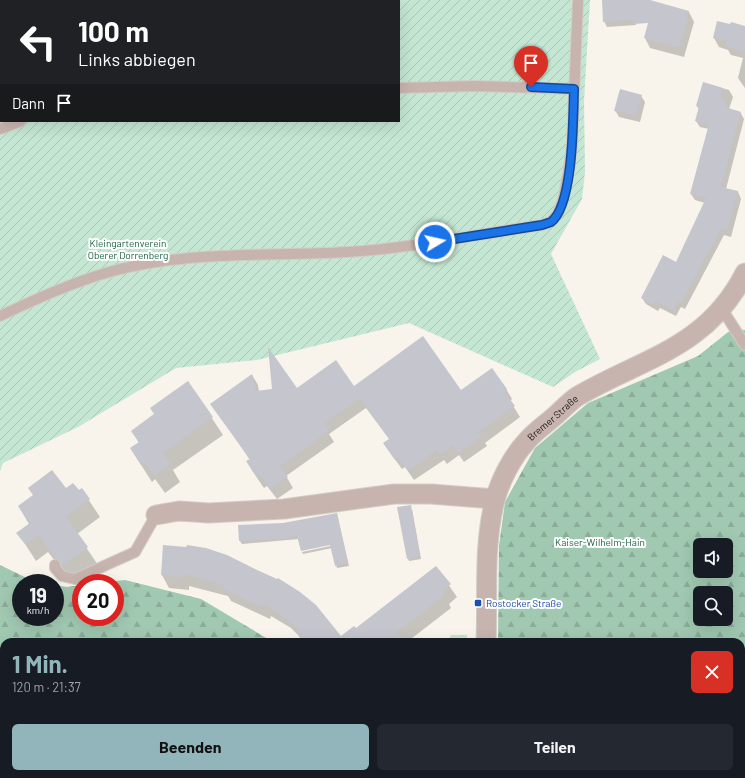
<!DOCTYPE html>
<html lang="de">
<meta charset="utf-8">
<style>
:root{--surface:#171b24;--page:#242831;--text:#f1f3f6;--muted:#9ea1a6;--accent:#92b4bb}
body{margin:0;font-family:Barlow,sans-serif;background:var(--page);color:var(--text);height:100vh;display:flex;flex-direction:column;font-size:15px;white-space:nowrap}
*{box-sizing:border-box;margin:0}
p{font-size:13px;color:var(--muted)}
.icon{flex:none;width:22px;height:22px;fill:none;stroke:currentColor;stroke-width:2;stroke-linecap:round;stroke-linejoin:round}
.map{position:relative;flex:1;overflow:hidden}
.panel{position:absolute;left:0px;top:638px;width:745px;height:140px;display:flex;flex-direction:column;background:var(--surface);border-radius:12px 12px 0 0;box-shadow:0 4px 16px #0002}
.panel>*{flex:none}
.guide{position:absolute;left:0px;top:0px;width:400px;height:122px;box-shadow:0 4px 16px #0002;background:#202124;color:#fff;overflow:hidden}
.buttons{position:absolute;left:693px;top:538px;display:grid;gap:8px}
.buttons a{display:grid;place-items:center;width:40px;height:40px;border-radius:6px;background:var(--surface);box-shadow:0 4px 16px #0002;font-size:20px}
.speed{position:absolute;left:12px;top:574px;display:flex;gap:8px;font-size:20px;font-weight:700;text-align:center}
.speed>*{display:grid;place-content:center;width:52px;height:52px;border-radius:50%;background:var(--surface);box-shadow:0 4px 16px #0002;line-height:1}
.speed small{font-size:10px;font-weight:400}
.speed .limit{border:6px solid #d22;background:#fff;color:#111}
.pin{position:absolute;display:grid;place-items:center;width:34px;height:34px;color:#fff;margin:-41px -17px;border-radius:50% 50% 50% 0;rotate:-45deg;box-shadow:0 0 4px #0007}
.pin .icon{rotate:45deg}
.me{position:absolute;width:44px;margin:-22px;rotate:81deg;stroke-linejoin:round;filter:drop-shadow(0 0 3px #0008)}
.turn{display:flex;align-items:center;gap:14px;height:84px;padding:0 12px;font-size:18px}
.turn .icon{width:52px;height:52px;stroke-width:2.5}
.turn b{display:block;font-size:28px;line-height:34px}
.then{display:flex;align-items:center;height:38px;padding:0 12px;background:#0003;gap:8px;font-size:15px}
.round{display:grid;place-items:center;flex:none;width:42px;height:42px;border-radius:6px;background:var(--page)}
.overview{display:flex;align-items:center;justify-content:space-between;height:68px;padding:0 12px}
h1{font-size:24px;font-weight:700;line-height:30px;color:var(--accent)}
.button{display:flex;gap:8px;margin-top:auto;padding:8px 12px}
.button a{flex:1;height:46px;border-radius:6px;background:var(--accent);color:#111;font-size:16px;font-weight:700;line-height:46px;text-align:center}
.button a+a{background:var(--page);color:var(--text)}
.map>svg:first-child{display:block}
.forest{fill:url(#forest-firs);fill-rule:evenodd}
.park{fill:url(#park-crowns)}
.garden{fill:url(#garden-furrows)}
.shadow{fill:#0003}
.building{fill:#c4c5cd}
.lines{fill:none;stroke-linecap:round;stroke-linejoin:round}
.service-casing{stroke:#d1cdc6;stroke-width:12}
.minor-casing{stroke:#d1cdc6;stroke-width:21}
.service{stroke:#c8b4af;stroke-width:10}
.minor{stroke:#c8b4af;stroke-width:19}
.route-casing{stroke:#114b97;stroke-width:10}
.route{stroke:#1a73e8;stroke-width:7}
.transit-dot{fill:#1a4fb4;stroke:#fff;stroke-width:1.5}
.labels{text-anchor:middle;stroke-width:4;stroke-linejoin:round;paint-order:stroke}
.park-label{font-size:10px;fill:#1e6143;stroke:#fff}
.street-label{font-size:10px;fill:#22201d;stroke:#fff}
.transit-label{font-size:10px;fill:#164399;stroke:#fff;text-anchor:start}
</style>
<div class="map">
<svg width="745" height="778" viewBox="0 0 745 778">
<defs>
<pattern id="forest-firs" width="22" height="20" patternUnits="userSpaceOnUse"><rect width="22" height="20" fill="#a1c9b2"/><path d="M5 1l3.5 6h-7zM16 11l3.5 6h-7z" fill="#8aac99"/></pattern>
<pattern id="park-crowns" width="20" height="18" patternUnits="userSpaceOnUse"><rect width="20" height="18" fill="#c5e6d3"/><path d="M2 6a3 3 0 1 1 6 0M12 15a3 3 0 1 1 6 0" fill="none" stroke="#a9c5b5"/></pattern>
<pattern id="garden-furrows" width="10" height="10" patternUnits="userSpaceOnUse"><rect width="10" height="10" fill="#c5e6d3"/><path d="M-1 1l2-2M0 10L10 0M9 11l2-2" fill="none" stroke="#a9c5b5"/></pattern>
</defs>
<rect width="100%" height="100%" fill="#f8f3eb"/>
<!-- forest -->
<g class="forest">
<path d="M732 329 745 330V778H496V774H741V642H498L499 546 505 502 535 448 588 403 698 356ZM700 545H726V571H700ZM700 593H726V619H700Z"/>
<path d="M0 565 29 579 47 583H21V617H55V585L67 587 81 585V617H115V583H98L125 580 201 599 273 642H4V774H89V778H0Z"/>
<rect x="269" y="774" width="121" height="4"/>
</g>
<!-- park -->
<path class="park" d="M451 635H467V642H448Z"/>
<!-- garden -->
<g class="garden">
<path d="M176 0H590L584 101 585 172 582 199 551 254 600 359 575 372 553 387 409 323 257 360 176 368 78 427 3 463 0 471V77L1 121H399V1Z"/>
<path d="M104 774H222L223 778H103Z"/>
</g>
<!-- shadow -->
<g class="shadow">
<path d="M0 0 2 1 0 15Z"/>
<path d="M14 0H73L75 1H13Z"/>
<path d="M603 0H632L635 4 636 25 607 27 604 21Z"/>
<path d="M689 12 694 22 684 57 650 48 645 38Z"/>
<path d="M745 27V88L738 78 743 58 731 55 728 50 719 47 714 38Z"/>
<path d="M704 83 729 90 733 97 729 109 740 112 744 119 726 189 738 192 741 199 731 237 724 235 685 309 681 307 676 316 660 308 658 311 646 304 642 298 676 264 705 203 695 200 691 194 709 129 700 127 696 121 699 110 697 106Z"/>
<path d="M641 96 645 102 640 122 619 117 615 110Z"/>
<path d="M252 375 258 385 259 392 354 387 461 391 506 389 512 399 510 401 520 417 485 443 487 446 464 462 459 455 447 464 444 460 414 480 405 467 402 469 391 454 390 440 366 408 329 434 334 442 286 476 293 488 277 499 267 486 264 488 253 472 247 462 250 460 212 404Z"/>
<path d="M188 382 223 435 173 470 180 482 165 493 155 479 152 482 131 449 139 443 132 431 155 415Z"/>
<path d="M66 490 79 492 82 490 100 517 77 534 98 565 73 583 48 552 36 561 18 533 29 524 19 507Z"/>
<path d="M412 509 421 559 409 561 408 559Z"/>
<path d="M337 514 349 566 337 568 332 548 303 554 302 552 335 545 299 539 242 544 240 541 283 524Z"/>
<path d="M164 546 340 637 356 630 436 567 457 597 449 604 451 608 407 642H303L298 635 291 628 271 616 270 619 231 601 228 596 189 586V590L169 588 162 575Z"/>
<rect x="433" y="774" width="25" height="4"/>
</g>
<!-- building -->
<g class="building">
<path d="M602 0H650L689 11 685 31 679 48 644 38 648 23 633 24 632 20 603 22Z"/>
<path d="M717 21 730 24 731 22 745 26V52L725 46 726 41 713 38Z"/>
<path d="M703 82 723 88 720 98 726 100 725 107 741 112 721 187 738 191 727 231 721 229 681 303 678 301 673 310 656 302 654 305 641 298 663 255 676 262 706 198 690 194 709 124 695 121 699 107 696 106Z"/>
<path d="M620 89 642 95 636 116 614 111Z"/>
<path d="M423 336 461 390 492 368 507 389 504 391 515 406 479 432 482 436 458 453 453 446 440 455 437 450 408 471 398 458 395 460 383 443 389 439 360 398 324 424 329 431 280 466 288 477 270 489 261 476 258 478 246 461 250 459 210 404 252 374 256 391 272 389 268 347 297 388 336 360 354 386Z"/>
<path d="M188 381 213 417 163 453 171 464 154 476 144 462 141 465 130 448 139 442 131 431 154 414 150 408Z"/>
<path d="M52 470 66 488 73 483 79 490 82 488 90 499 66 517 88 547 62 566 60 561 55 559 38 535 25 544 16 533 30 523 18 506 33 495 28 488Z"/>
<path d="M411 505 420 556 407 559 397 507Z"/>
<path d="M337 513 348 563 335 566 330 545 301 551 297 536 284 539 239 541 238 525 283 523Z"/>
<path d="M163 545 186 547 187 545 206 548 227 555 257 570 277 579 278 578 300 592 316 605 341 636 354 626 356 628 436 566 451 584 442 591 445 595 396 633 403 642H306L296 632 298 629 283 616 264 604 262 607 223 589 224 585 183 574 182 578 161 575Z"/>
</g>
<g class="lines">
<defs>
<g id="service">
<path d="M147 0 148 1"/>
<path d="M399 88 474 86 574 89"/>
<path d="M0 129 21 121"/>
<path d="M722 309 745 345"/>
<path d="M0 316C36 299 71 283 109 272 186 250 269 257 347 252 413 248 477 234 542 225L551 222 558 213 563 200 569 169 572 145 578 0"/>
<path d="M55 565V568L62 576 75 579 135 552 156 515"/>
<path d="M0 706 4 704"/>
<path d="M227 774 229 778"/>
</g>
<g id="minor">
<path d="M156 515 179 511 209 513 284 509 394 494H431L495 499"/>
<path id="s1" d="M486 642C488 595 483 547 495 500 500 481 512 457 526 442 534 432 546 424 555 416 562 410 570 401 578 396 643 358 707 348 745 273"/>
<path d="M480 778V774"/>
</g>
</defs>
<!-- service casing -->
<use href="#service" class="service-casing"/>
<!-- minor casing -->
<use href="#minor" class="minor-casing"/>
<!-- service -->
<use href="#service" class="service"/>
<!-- minor -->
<use href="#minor" class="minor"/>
</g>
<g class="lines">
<defs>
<path id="route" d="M435 242 542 225C545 224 548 223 551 222 574 205 573 116 574 89L531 87"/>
</defs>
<!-- route casing -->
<use href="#route" class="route-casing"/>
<!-- route -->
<use href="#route" class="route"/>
</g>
<!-- markers -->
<rect class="transit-dot" x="474" y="599" width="8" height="8" rx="2"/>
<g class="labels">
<!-- park labels -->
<g class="park-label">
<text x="128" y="247">Kleingartenverein<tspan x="128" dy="12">Oberer Dorrenberg</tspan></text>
<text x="600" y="546">Kaiser-Wilhelm-Hain</text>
</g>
<!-- street labels -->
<g class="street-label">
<text dy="4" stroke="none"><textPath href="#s1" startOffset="245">Bremer Straße</textPath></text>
</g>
<!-- transit labels -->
<g class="transit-label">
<text x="486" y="607">Rostocker Straße</text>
</g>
</g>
</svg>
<div class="buttons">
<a><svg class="icon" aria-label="sound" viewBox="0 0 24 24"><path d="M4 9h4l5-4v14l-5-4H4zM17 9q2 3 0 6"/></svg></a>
<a><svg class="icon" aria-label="search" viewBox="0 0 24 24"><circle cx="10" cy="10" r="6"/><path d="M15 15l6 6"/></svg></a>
</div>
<div class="speed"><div>19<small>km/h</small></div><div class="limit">20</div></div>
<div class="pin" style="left:531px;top:87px;background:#d93025"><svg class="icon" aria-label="arrive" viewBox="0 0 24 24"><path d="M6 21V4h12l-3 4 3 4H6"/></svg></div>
<svg class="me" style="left:435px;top:242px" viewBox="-20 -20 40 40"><circle r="17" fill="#1a73e8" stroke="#fff" stroke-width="3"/><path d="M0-11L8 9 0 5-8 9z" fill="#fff"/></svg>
<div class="guide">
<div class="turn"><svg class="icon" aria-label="left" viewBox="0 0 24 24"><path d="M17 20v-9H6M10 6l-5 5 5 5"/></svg><div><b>100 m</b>Links abbiegen</div></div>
<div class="then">Dann<svg class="icon" aria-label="arrive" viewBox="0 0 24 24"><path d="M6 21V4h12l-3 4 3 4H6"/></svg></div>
</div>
<section class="panel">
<div class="overview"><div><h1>1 Min.</h1><p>120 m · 21:37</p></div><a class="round" style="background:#d93025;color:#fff"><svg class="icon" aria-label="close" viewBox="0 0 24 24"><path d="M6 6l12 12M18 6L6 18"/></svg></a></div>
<div class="button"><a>Beenden</a><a>Teilen</a></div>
</section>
</div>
